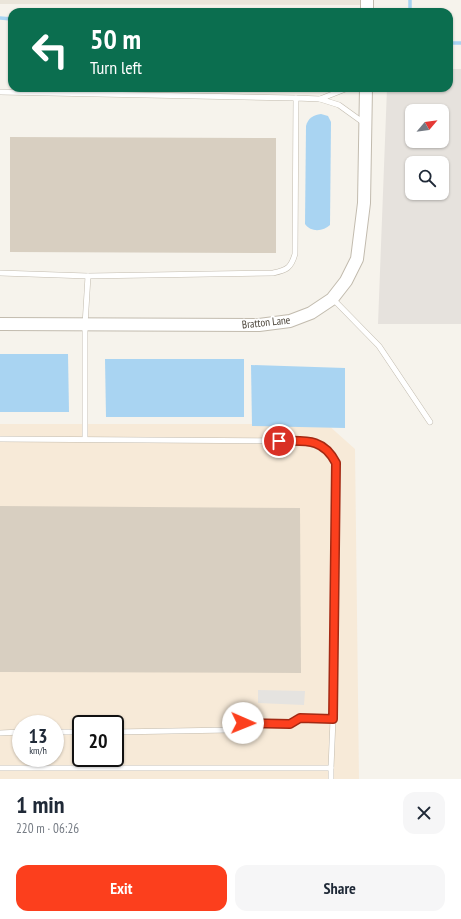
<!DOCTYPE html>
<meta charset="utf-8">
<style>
:root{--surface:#fff;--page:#f6f6f7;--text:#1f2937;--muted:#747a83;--accent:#fc3f1d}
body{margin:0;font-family:"PT Sans Narrow",sans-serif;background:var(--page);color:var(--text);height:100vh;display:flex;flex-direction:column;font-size:15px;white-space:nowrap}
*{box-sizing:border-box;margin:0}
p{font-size:13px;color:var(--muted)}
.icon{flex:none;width:22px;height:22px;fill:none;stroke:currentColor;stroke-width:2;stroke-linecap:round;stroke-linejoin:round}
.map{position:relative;height:779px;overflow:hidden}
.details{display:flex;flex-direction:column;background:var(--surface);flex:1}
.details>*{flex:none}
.top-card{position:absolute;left:8px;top:8px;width:445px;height:84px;border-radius:12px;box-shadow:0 1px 3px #0004;background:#0b6e4f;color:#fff;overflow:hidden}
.needle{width:26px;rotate:61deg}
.buttons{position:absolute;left:405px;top:104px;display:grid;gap:8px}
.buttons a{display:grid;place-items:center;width:44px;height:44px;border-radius:8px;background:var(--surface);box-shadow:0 1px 3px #0004;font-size:20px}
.speed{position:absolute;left:12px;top:715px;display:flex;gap:8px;font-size:20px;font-weight:700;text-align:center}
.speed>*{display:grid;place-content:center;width:52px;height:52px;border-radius:50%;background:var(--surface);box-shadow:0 1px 3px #0004;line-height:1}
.speed small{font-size:10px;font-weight:400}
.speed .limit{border:2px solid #111;border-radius:6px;background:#fff;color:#111}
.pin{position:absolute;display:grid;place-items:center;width:34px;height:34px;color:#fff;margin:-17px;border:2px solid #fff;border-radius:50%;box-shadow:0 1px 4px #0007}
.me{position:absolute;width:44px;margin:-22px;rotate:91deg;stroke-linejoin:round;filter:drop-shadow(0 0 3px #0008)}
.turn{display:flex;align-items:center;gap:14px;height:84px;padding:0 16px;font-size:18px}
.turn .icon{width:52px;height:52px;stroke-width:2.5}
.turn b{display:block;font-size:28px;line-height:34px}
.round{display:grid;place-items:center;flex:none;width:42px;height:42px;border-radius:12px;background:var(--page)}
.headline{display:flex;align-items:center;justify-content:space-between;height:68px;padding:0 16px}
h1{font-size:24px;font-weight:700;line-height:30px}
.cta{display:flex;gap:8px;margin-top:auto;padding:8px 16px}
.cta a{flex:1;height:46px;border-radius:12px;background:var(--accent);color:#fff;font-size:16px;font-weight:700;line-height:46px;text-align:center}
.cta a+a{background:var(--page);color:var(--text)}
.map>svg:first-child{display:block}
.residential{fill:#eae5da}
.commercial{fill:#f7ead8;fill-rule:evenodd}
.industrial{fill:#e6e2dd;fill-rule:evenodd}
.parking{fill:#e5e3e0}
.water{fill:#a9d4f2}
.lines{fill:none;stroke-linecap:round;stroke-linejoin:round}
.stream{stroke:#a9d4f2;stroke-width:3.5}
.building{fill:#d8cfc1}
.service-casing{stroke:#c2bbae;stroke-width:6}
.tertiary-casing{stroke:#c2bbae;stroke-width:14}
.service{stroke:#fff;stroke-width:5}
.tertiary{stroke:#fff;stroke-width:12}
.route-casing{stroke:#a42913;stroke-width:10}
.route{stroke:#fc3f1d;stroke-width:7}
.labels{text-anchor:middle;stroke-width:3.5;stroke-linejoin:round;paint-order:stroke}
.street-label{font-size:11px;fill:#4b4439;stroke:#fff}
</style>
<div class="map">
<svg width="461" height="779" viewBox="0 0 461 779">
<rect width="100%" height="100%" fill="#f6f3ec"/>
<!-- residential -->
<path class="residential" d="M0 0H360V5L0 4Z"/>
<!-- commercial -->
<path class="commercial" d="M0 424H327L355 449 359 779H0ZM21 724H55V758H21ZM81 724H115V758H81Z"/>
<!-- industrial -->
<path class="industrial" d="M449 69H461V324H378L387 88H449ZM412 111H442V141H412ZM412 163H442V193H412Z"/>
<!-- parking -->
<path class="parking" d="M258 690 305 691 304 705 258 703Z"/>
<!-- water -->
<g class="water">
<path d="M321 114 328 116 331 122 330 225C324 231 311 233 305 224L306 126C308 118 313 115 321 114Z"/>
<path d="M0 354H68L69 412H0Z"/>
<path d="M105 359H244V417H106Z"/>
<path d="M251 365 345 368V428L252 426Z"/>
</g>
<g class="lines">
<!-- stream -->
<g class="stream">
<path d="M410 0V12"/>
<path d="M0 18 12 19"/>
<path d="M449 43H461"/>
</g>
</g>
<!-- building -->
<g class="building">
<path d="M10 137 276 138V253L10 252Z"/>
<path d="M0 506 300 508 301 673 0 672Z"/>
</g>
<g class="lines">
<defs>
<g id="service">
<path d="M348 88 320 99 339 105 364 123"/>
<path d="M0 92 296 98"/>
<path d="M0 273 88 276"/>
<path d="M333 299 379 346 430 422"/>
<path d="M0 439 309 441C323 444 330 450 336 463L333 719 300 718 290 724 243 723 237 724 229 730 115 732"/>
<path d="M85 439V325L88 276 273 273C287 270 291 268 295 254L296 98 320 99"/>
<path d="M55 732H81"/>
<path d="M0 733 21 732"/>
<path d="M0 768H331L333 719"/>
<path d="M331 768V779"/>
</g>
<g id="tertiary">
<path d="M367 12V0"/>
<path d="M0 324 259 325 290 321 311 313 332 299 346 281 357 259 364 203 366 88"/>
</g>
</defs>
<!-- service casing -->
<use href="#service" class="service-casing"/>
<!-- tertiary casing -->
<use href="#tertiary" class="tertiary-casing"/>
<!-- service -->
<use href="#service" class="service"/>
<!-- tertiary -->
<use href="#tertiary" class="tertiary"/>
</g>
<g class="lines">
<defs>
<path id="route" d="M243 723 290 724 300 718 333 719 336 463C323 437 304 441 279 441"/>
</defs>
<!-- route casing -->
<use href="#route" class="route-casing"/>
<!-- route -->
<use href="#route" class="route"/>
</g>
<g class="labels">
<!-- street labels -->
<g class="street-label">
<text transform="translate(266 322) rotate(-6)" y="4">Bratton Lane</text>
</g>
</g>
</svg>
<div class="buttons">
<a><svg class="needle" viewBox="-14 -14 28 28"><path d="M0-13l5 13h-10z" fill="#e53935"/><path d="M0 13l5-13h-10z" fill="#747a83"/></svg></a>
<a><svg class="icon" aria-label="search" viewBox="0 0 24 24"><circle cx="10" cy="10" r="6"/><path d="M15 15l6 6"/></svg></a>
</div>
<div class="speed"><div>13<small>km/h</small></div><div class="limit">20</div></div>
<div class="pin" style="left:279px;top:441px;background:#d93025"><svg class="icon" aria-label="arrive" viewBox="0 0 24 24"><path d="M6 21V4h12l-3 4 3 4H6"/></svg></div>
<svg class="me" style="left:243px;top:723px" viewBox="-20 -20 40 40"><circle r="19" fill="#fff"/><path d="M0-13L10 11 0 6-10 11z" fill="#fc3f1d"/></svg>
<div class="top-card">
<div class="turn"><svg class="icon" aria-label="left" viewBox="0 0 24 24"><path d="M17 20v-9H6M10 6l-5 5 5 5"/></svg><div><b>50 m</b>Turn left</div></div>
</div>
</div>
<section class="details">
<div class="headline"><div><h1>1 min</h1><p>220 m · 06:26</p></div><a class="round"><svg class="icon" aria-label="close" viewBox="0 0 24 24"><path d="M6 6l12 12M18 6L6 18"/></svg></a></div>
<div class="cta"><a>Exit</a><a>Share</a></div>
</section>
